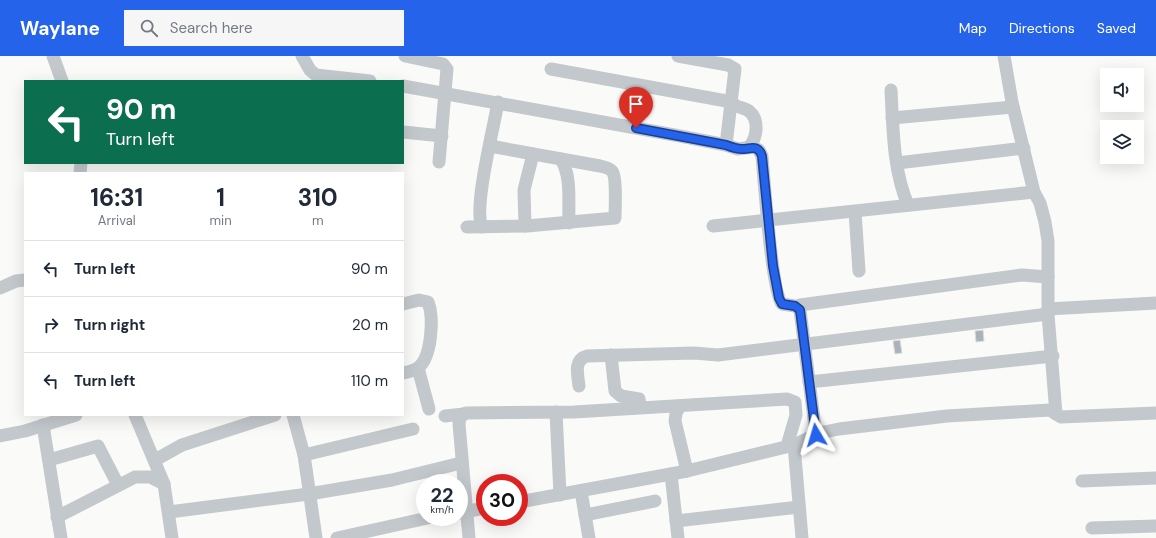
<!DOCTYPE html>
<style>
:root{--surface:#fff;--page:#f6f6f7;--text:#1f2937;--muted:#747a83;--line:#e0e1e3;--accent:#2563eb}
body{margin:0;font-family:"DM Sans",sans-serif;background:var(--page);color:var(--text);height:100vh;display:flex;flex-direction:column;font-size:15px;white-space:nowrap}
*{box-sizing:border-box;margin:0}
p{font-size:13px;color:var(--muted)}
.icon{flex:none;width:22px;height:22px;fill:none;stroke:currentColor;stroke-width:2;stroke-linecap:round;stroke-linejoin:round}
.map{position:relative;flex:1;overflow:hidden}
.sheet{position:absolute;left:24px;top:116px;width:380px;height:244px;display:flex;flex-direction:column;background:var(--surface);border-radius:0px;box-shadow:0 4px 16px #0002}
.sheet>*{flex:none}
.top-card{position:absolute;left:24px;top:24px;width:380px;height:84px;border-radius:0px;box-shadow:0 4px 16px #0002;background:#0b6e4f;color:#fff;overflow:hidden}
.fabs{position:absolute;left:1100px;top:12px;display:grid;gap:8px}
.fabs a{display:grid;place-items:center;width:44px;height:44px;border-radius:0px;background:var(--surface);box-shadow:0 4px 16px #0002;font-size:20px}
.speed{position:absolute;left:416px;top:418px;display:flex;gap:8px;font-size:20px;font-weight:700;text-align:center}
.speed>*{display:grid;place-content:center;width:52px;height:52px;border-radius:50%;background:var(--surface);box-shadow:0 4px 16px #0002;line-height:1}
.speed small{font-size:10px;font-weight:400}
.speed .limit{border:6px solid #d22;background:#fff;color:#111}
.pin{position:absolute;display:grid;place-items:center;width:34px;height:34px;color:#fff;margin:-41px -17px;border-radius:50% 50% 50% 0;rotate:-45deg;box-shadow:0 0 4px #0007}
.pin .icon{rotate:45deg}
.me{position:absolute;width:44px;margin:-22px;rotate:353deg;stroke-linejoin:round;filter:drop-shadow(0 0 3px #0008)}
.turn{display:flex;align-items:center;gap:14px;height:84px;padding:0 16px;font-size:18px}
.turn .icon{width:52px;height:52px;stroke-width:2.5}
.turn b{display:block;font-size:28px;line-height:34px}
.eta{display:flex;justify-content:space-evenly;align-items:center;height:68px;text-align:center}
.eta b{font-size:24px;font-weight:700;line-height:28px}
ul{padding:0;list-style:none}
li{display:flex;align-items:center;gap:12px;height:56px;padding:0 16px;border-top:1px solid var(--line)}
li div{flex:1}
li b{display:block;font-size:15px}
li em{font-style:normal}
header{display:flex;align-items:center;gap:24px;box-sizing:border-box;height:56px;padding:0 20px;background:var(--accent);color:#fff}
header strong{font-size:19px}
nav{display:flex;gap:22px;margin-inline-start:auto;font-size:14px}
.search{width:280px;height:36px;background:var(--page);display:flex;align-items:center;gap:10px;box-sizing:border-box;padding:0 14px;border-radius:0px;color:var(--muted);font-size:15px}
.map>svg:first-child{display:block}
.building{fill:#aab3b9;stroke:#dcdcda}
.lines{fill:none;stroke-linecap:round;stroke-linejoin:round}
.minor{stroke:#c3c8cc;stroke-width:13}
.route-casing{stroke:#184099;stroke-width:10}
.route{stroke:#2563eb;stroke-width:7}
</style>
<header>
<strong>Waylane</strong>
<div class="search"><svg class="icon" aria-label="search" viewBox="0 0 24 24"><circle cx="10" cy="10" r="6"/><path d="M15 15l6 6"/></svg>Search here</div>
<nav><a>Map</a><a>Directions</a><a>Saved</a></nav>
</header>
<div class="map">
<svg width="1156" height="482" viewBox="0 0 1156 482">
<rect width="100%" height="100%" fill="#fafaf8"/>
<!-- building -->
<g class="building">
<path d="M983 274 984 285 976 286 975 275Z"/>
<path d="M900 284 902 297 895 298 893 285Z"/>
</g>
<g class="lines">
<!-- minor -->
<g class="minor">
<path d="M53 0 62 25"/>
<path d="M302 0 310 14 316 19 370 25"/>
<path d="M405 0 443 8 447 13 439 106"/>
<path d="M678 0 728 9 735 13 726 89"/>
<path d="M1004 0 1012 46 1034 136 1040 147 1045 166 1048 185V258L1056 358"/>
<path d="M551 13 732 46C736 52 743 51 749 55 760 64 757 82 749 91"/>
<path d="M403 30 680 80 726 89 738 93 753 91 759 94 762 100C764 123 772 237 782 248L795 250 800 254 816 379"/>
<path d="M891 34C893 73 893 114 908 149"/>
<path d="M892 62 1013 51"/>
<path d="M403 76 442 80"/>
<path d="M561 103C572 121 568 146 569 167"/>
<path d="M897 107 1024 92"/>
<path d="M80 117 81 107"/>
<path d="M855 156 859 215"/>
<path d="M525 170 524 134 533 98"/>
<path d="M713 170 1034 136"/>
<path d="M467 171 527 170 615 162C615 153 617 121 612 115 609 112 604 111 600 110L490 90"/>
<path d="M482 171C473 152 494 71 498 46"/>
<path d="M0 232 16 225 25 224"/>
<path d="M403 248 419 244 428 246C434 261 432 301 418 312 414 315 407 316 403 317"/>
<path d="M798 251 800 249 1022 219 1048 221"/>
<path d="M1048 253 1156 247"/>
<path d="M611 299 615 335 621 340 639 343 640 349 634 352"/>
<path d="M418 312 429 353"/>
<path d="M809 326 1053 300"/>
<path d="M579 330C578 319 573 304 587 300L694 297 718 299 1048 258"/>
<path d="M680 350 676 357 675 365 687 415"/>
<path d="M556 356 560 439"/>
<path d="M135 359 164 428 172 482"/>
<path d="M293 359 304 399 316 482"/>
<path d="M445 360 464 358"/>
<path d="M43 369 61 482"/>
<path d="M0 380 25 375 76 359"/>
<path d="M794 389 802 482"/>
<path d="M304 399 413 373"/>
<path d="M49 404 98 390 118 429"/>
<path d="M155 404 182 389 275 359"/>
<path d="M671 418 678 482"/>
<path d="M1082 425 1156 422"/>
<path d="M581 435 589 482"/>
<path d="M519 446 687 415 794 389 819 377 839 373 947 360 1050 354 1061 361 1156 357"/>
<path d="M169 456 309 438 392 424 461 407"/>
<path d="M459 457 485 452"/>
<path d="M585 459 655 445"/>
<path d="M57 461 135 421H150L164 428"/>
<path d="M676 465 799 451"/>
<path d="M1092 472 1156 470"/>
<path d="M337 482 432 461"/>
<path d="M469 482 459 368 460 361 466 357 574 356 787 343 795 346 796 359 787 390"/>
</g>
</g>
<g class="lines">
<defs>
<path id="route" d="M636 72 726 89C731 91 737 93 742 93 751 93 758 88 762 100L773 210 779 242 782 248 795 250 800 254 816 379"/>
</defs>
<!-- route casing -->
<use href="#route" class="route-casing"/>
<!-- route -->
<use href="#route" class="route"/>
</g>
</svg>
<div class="fabs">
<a><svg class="icon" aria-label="sound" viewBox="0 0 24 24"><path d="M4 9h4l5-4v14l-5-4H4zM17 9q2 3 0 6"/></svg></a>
<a><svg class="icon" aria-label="layers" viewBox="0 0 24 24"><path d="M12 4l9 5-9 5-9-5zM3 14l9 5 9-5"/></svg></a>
</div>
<div class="speed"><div>22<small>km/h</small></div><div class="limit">30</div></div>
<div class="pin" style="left:636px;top:72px;background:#d93025"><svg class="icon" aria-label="arrive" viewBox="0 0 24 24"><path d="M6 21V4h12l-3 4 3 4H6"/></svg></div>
<svg class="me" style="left:816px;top:379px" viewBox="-20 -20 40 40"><path d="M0-17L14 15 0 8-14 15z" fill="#2563eb" stroke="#fff" stroke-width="4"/></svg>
<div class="top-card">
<div class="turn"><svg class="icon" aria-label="left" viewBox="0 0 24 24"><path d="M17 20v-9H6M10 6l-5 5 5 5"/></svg><div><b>90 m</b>Turn left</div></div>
</div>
<section class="sheet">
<div class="eta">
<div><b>16:31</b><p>Arrival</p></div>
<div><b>1</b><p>min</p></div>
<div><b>310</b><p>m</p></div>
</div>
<ul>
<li><svg class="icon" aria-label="left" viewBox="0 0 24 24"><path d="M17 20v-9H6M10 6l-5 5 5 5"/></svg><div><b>Turn left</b></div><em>90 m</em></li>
<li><svg class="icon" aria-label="right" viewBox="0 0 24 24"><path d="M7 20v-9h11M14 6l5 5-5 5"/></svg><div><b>Turn right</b></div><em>20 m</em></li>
<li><svg class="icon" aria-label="left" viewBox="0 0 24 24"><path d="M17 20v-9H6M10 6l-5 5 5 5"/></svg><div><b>Turn left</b></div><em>110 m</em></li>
</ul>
</section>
</div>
